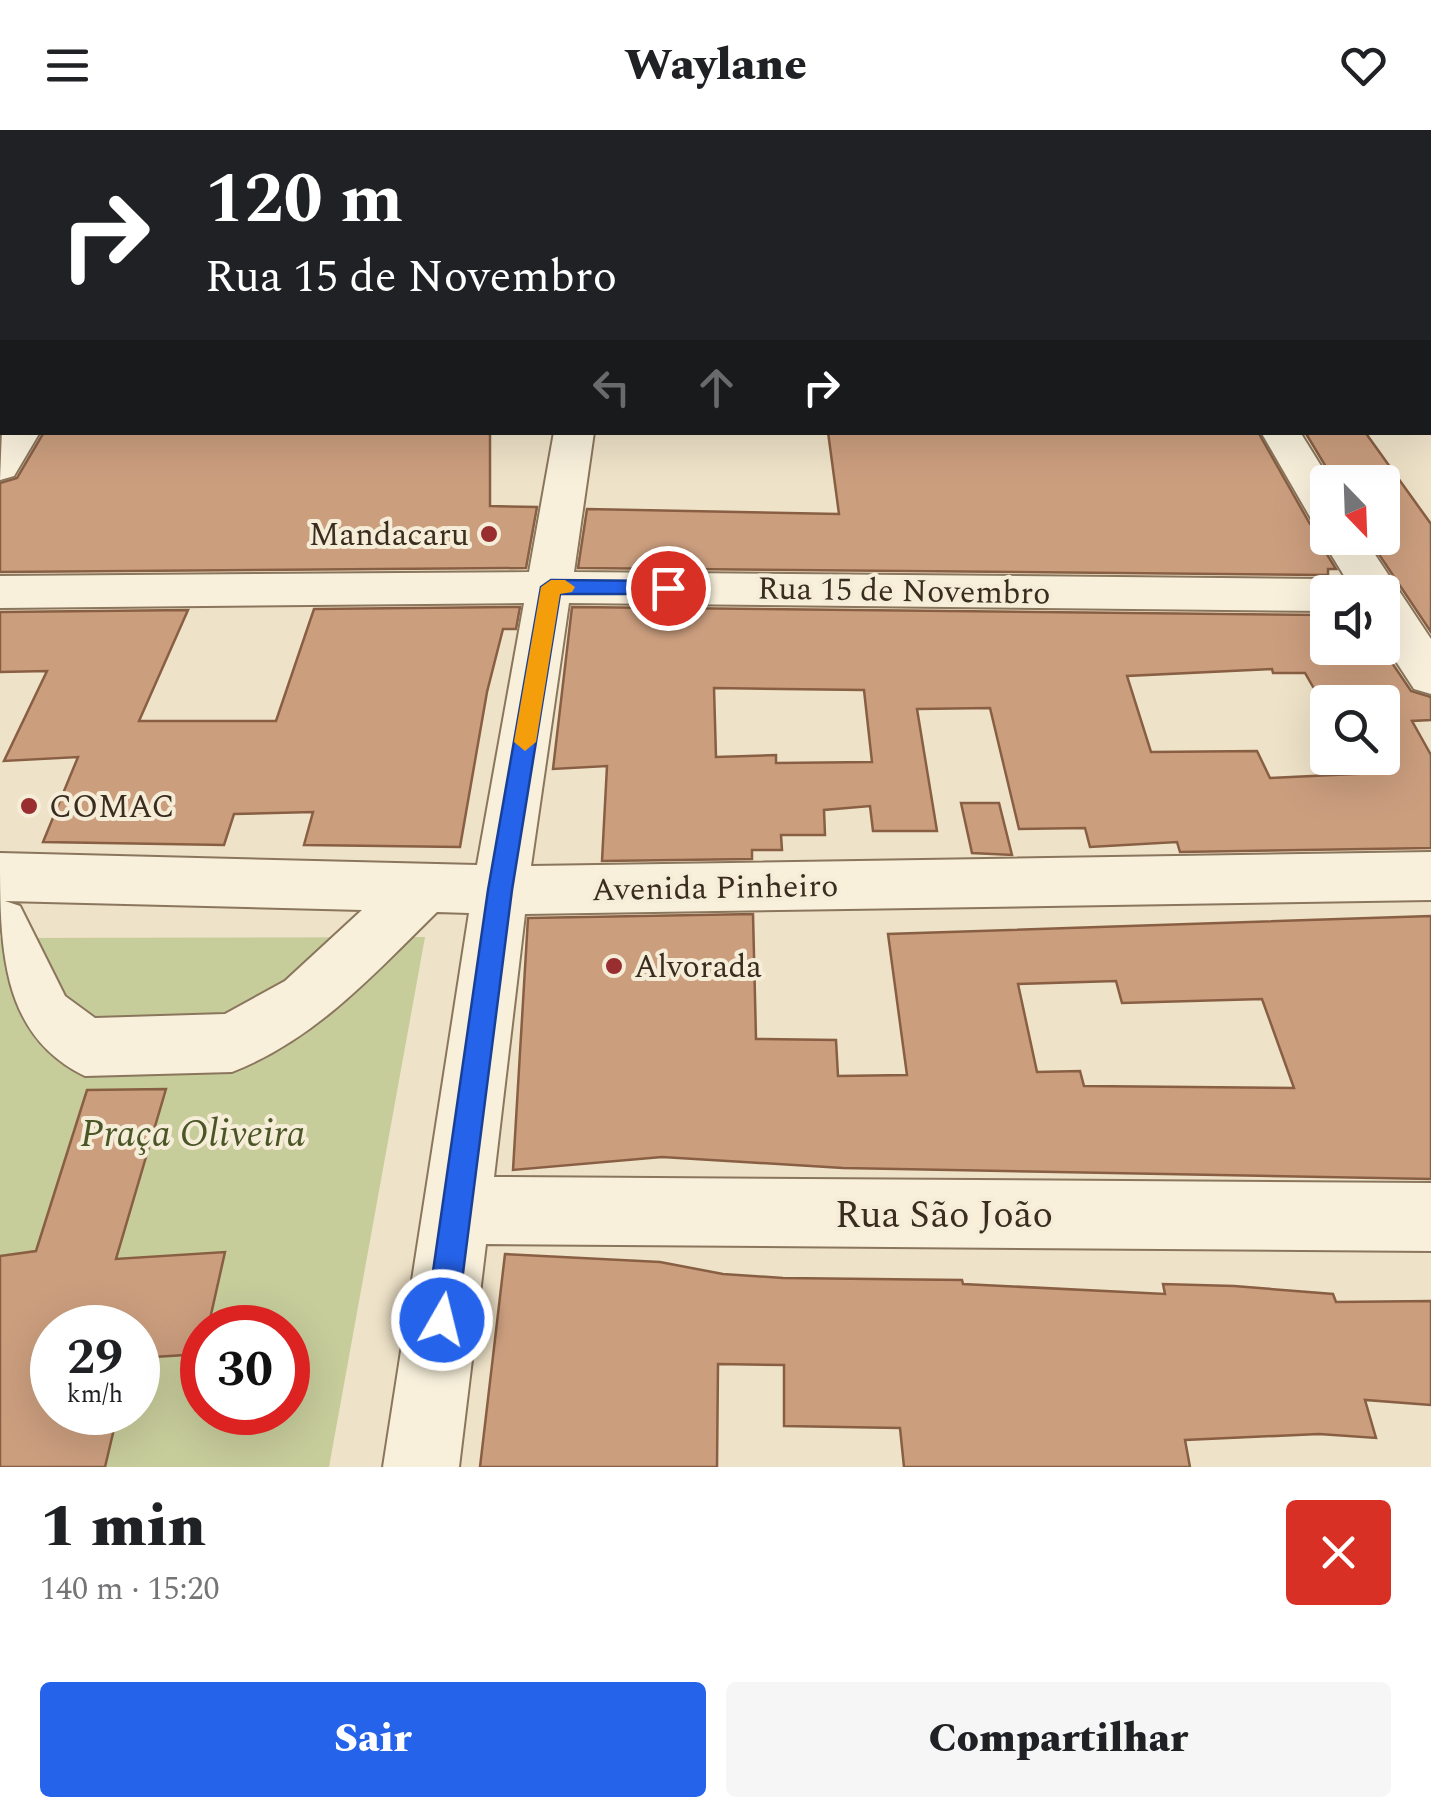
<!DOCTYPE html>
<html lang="pt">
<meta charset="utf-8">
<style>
:root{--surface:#fff;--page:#f6f6f6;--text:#202124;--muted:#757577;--accent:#2563eb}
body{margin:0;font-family:Spectral,serif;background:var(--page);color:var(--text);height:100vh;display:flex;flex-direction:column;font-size:38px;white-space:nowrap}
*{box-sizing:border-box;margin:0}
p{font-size:32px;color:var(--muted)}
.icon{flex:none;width:55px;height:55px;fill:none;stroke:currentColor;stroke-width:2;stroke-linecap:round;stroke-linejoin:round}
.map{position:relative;height:1337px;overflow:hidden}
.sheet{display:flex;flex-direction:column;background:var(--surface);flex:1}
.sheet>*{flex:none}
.guide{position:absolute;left:0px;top:0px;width:1432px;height:305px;box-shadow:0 10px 40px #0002;background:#202124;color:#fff;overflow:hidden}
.needle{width:65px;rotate:157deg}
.tools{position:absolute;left:1310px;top:335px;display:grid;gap:20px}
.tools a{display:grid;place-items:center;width:90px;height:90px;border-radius:10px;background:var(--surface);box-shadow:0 10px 40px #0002;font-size:50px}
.speed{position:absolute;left:30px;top:1175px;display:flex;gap:20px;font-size:50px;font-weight:700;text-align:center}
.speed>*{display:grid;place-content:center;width:130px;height:130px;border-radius:50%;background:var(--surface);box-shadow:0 10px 40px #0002;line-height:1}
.speed small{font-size:25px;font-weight:400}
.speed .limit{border:15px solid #d22;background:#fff;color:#111}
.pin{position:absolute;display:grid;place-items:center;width:85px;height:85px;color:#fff;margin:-42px;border:5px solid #fff;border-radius:50%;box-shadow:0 2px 10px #0007}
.me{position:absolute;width:110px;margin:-55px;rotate:8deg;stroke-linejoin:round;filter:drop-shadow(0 0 8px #0008)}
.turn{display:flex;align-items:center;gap:35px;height:210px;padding:0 40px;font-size:45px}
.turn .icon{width:130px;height:130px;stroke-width:2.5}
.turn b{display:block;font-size:70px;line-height:85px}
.lanes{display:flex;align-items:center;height:95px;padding:0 40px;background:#0003;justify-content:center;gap:50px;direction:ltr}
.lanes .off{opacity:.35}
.round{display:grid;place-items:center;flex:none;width:105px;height:105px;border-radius:10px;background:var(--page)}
.head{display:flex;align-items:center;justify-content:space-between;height:170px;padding:0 40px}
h1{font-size:60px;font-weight:800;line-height:75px}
.primary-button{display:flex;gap:20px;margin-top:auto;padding:20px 40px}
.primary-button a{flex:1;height:115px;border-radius:10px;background:var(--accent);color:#fff;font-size:40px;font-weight:800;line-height:115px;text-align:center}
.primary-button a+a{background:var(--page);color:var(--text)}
header{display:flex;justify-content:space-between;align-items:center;height:130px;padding:0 40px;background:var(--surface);font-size:45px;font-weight:800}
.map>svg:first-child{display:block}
.green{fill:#c7cc9b;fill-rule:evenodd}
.building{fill:#cb9e7e;stroke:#885f43;stroke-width:2.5;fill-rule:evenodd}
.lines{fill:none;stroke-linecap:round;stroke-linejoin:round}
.minor-casing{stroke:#8a755d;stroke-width:4}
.minor{fill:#f8f0db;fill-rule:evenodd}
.route{fill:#2563eb;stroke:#184099;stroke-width:2.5}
.slow{fill:#f59e0b}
.poi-dot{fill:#982e2f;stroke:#f5edd7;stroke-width:4}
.labels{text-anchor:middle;stroke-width:8;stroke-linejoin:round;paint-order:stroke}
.poi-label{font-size:32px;fill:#3a2d20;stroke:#f5edd7;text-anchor:start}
.street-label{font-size:32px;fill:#3a2d20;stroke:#f5edd7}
.near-park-label{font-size:38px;font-style:italic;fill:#4b5627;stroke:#f5edd7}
.near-street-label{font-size:38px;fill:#3a2d20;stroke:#f5edd7}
</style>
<header><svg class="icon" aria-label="menu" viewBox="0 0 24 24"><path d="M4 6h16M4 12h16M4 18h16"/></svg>Waylane<svg class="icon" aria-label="heart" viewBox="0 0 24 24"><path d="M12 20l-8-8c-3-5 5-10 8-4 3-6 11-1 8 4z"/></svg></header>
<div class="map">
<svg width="1431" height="1337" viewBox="0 0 1431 1337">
<rect width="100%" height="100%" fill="#eee2c8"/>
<!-- green -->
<path class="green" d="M425 807 329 1337H0V808ZM52 1198H138V1282H52ZM202 1198H288V1282H202Z"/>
<!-- building -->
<g class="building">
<path d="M44 302H490V376L537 377 526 438 0 442V353L17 348Z"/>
<path d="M828 302H1258L1310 394 1323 399 1318 410 1336 439H1328V445L578 438 587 379 839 384Z"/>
<path d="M1305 302H1365L1431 394V502L1368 408H1382V352H1335Z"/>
<path d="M520 477 516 499H503L487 562 460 717 304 715 313 682 234 684 224 715 43 712 78 627 4 631 47 541 0 542V482L188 480 139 591H276L314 479Z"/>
<path d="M572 477 1328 485V518H1382L1411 561 1431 567V590L1412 591 1431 625V718L1180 722 1177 712 1090 717 1085 698 1019 699 990 578 917 579 937 701H873L870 676 824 680 825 705H781L782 720H752V729L602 731 607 636 553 639ZM1272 539 1273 543H1305L1320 569 1328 572H1382V628H1366L1374 643 1270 648 1257 621 1151 622 1127 546ZM714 558 864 560 872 632 776 633V625L716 627Z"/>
<path d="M961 673H999L1012 725 972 723Z"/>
<path d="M753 784 756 909 836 910 838 946 907 945 888 804 1431 786V1049L843 1038 662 1027 513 1040 528 788ZM1116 851 1122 873 1262 869 1294 958 1084 956 1080 941 1037 942 1018 854Z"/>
<path d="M166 959 116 1129 225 1122 208 1198H202L201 1224 138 1228V1198H52V1282H118L105 1337H0V1126L36 1121 87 960Z"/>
<path d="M505 1124 660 1132 723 1144 783 1148 962 1150 963 1154 1165 1164 1163 1154 1234 1156 1333 1164 1336 1172 1431 1171V1275L1365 1270 1376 1308 1319 1304 1185 1310 1190 1337H904L900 1298 784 1296V1235L718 1234 717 1337H480Z"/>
</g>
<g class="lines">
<defs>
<g id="minor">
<path d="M464 0H623L463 2Z"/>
<path d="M1072 0H1101L1102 2H1073Z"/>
<path d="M1401 0H1430L1431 2H1402Z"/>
<path d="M0 2H3L2 20H0Z"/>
<rect x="1430" y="92" width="1" height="20"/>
<path d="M2 117V137L0 138V118Z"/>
<rect x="1430" y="235" width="1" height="22"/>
<rect x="0" y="259" width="2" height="22"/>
<path d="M2 300 40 302 14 346 0 350Z"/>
<path d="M554 302H594L574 442 1328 449 1344 454 1349 462H1328V481L569 473 531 736 1431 722V770L525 784 494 1047 1431 1053V1121L486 1114 459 1337H383L469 783 437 782C374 844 316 909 232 942L85 946C0 905 0 817 0 723L477 735 524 473 0 478V446L529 442ZM5 771 362 780 285 851 225 884 95 888 65 866 20 776Z"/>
<path d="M1261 302H1300L1331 352H1328V396L1313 392Z"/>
<path d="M1328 398V408H1364L1431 509V564L1414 559 1382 510V462H1354L1321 408Z"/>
</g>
</defs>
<!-- minor casing -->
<use href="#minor" class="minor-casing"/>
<!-- minor -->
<use href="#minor" class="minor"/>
</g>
<!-- route -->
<path class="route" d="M551 450 668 451 677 458 668 464H560L512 760 457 1190 453 1201 442 1206 431 1201 426 1190 488 760 541 457Z"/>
<!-- slow -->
<path class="slow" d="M565 450 575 457 572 462 560 464 536 612 525 621 514 612 541 457 551 450Z"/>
<!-- markers -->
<g class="poi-dot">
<circle cx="489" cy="404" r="10"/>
<circle cx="29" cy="676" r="10"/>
<circle cx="614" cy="836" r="10"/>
</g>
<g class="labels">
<!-- poi labels -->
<g class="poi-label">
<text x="469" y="415" text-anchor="end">Mandacaru</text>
<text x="49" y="687">COMAC</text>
<text x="634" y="847">Alvorada</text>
</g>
<!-- street labels -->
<g class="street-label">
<text transform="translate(904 460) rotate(1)" y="11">Rua 15 de Novembro</text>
<text transform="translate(715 757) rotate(-1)" y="11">Avenida Pinheiro</text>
</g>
<!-- near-park labels -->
<g class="near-park-label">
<text x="193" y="1016">Praça Oliveira</text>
</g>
<!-- near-street labels -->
<g class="near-street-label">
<text x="944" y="1097">Rua São João</text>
</g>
</g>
</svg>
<div class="tools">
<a><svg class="needle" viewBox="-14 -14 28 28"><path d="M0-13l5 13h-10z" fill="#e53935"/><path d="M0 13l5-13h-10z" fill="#757577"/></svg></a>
<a><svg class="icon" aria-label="sound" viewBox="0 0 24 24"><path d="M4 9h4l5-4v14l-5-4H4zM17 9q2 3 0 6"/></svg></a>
<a><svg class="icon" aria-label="search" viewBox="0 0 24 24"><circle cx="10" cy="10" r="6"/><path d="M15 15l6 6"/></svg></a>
</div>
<div class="speed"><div>29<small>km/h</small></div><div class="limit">30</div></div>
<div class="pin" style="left:668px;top:458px;background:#d93025"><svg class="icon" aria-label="arrive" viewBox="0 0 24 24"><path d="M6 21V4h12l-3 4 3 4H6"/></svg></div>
<svg class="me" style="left:442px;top:1190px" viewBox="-20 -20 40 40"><circle r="17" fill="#2563eb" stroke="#fff" stroke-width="3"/><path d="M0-11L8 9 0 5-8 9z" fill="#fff"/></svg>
<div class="guide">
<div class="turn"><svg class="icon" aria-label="right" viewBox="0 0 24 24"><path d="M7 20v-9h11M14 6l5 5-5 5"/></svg><div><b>120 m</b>Rua 15 de Novembro</div></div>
<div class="lanes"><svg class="icon off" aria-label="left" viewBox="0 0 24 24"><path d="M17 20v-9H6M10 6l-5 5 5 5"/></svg><svg class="icon off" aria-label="ahead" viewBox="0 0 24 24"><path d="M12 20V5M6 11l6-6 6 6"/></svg><svg class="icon" aria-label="right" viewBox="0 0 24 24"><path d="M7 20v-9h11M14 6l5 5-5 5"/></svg></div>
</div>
</div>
<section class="sheet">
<div class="head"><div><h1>1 min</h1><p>140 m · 15:20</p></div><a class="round" style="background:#d93025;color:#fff"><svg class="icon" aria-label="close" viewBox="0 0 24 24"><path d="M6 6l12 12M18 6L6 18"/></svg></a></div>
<div class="primary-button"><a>Sair</a><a>Compartilhar</a></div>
</section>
